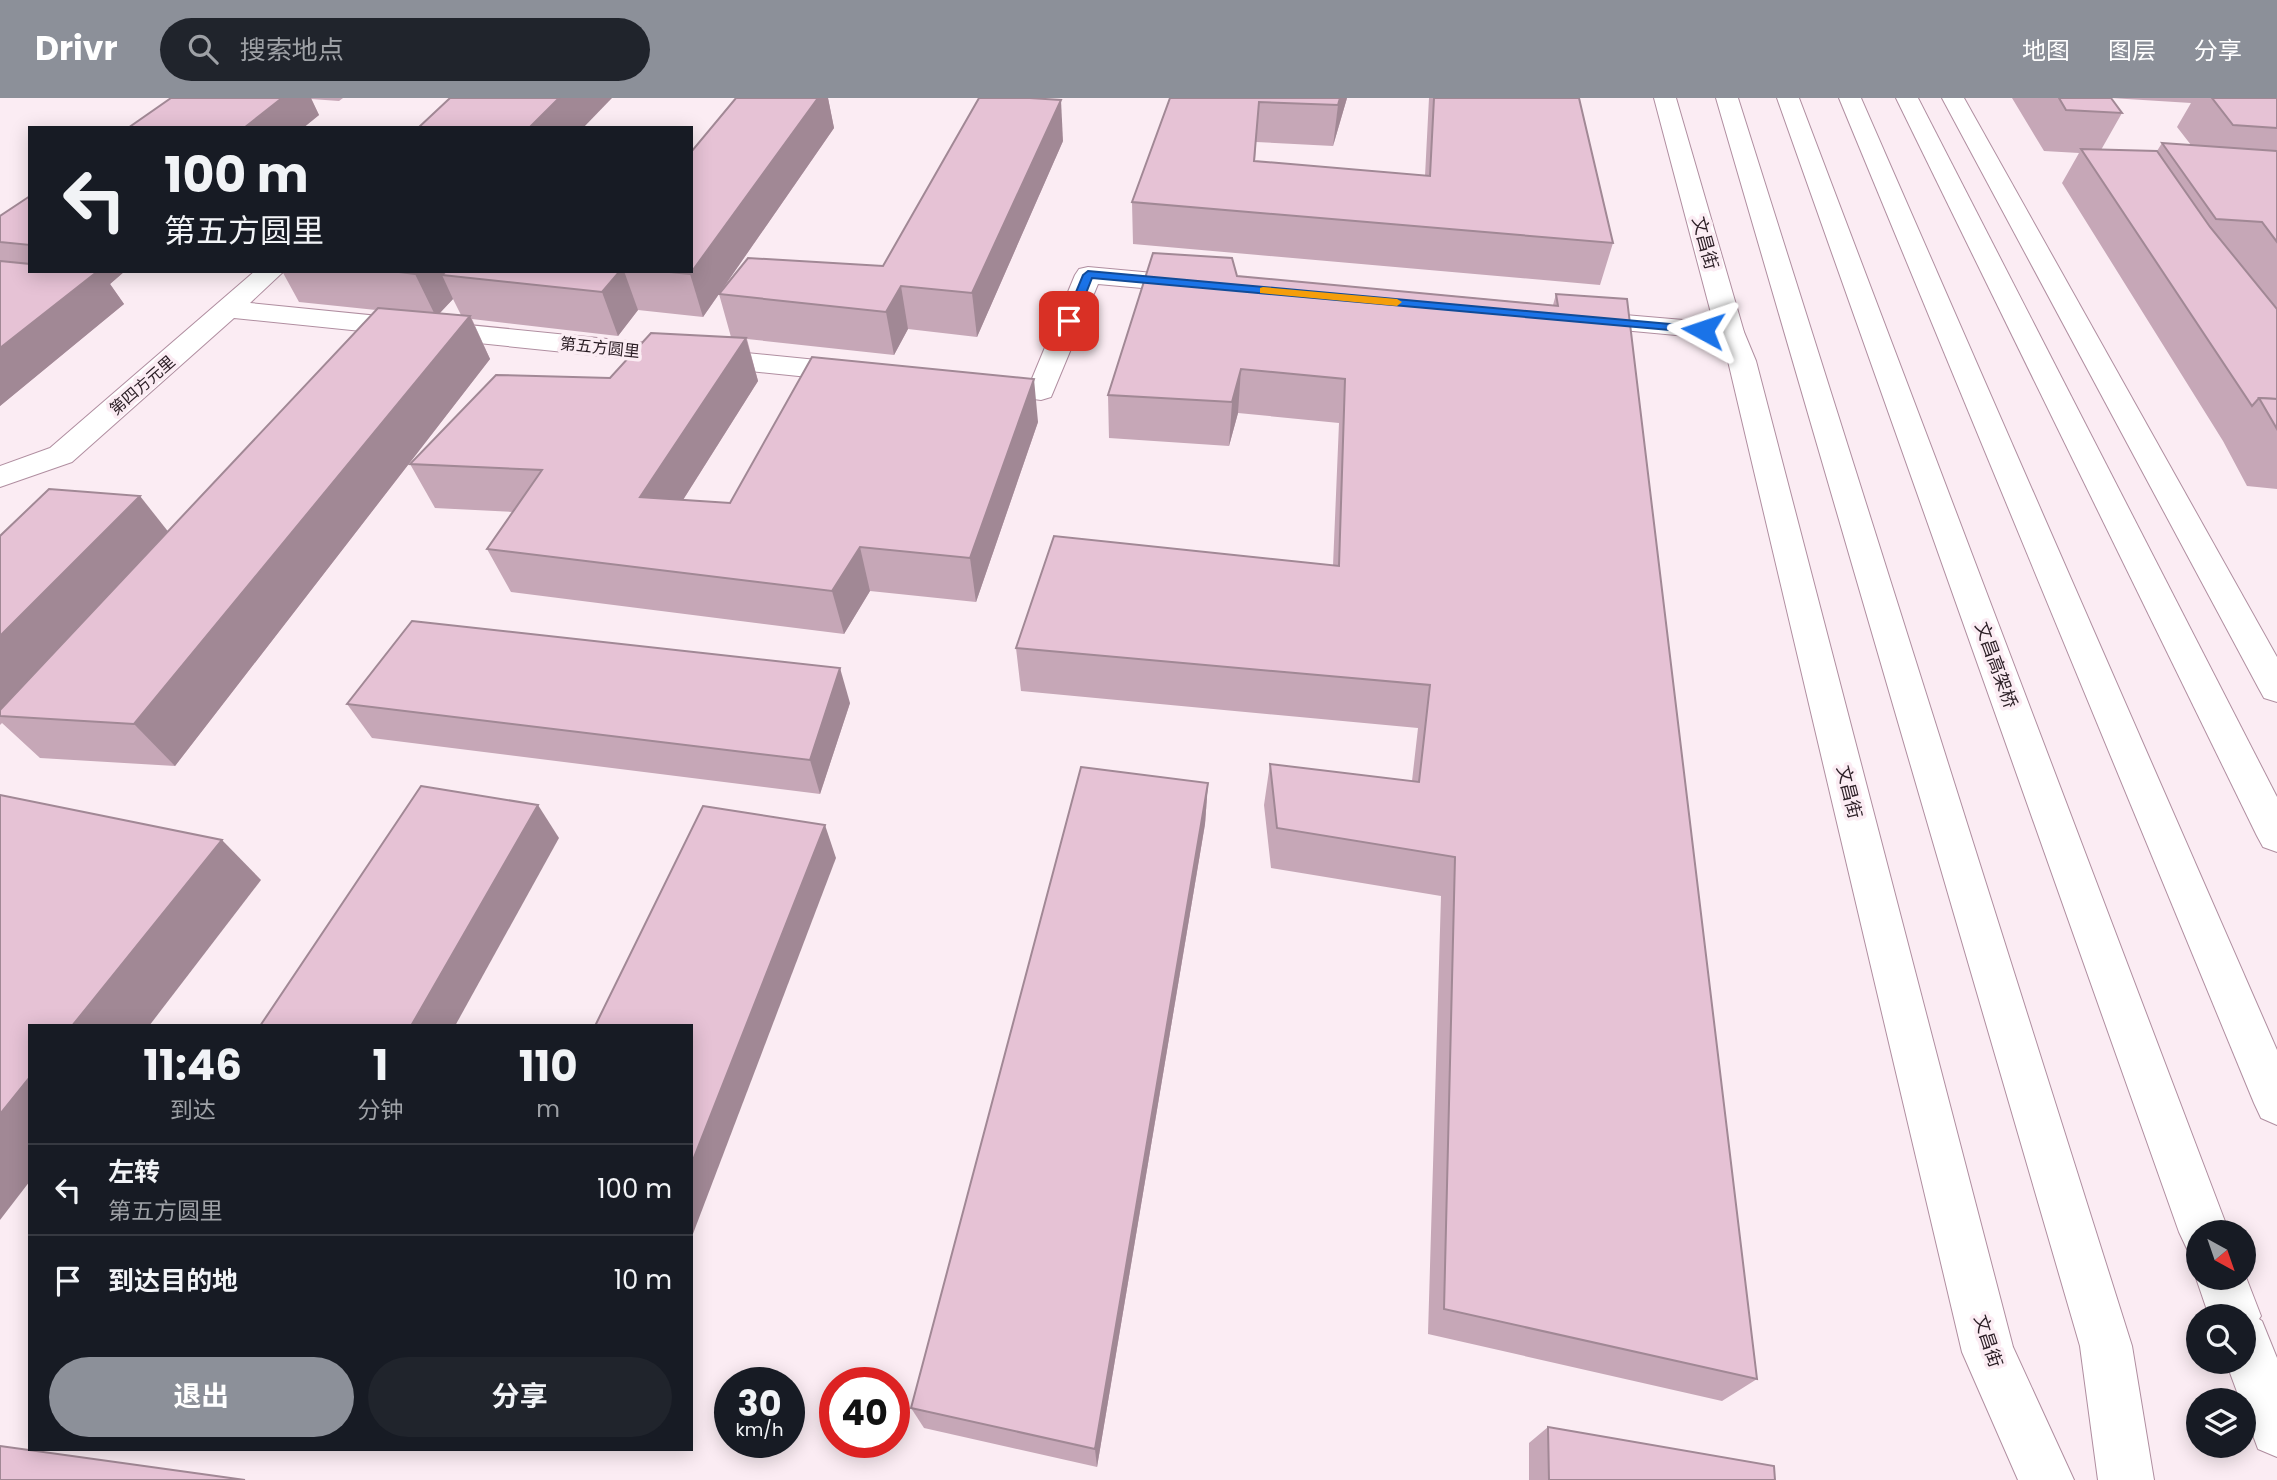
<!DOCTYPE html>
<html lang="zh">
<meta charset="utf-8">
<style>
:root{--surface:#171b24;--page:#20242c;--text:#f1f3f6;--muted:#9ea1a6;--line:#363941;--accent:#8c9099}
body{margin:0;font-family:Poppins,"Noto Sans SC",sans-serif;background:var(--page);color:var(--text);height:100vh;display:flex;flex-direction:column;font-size:26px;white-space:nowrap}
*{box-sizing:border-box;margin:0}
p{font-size:23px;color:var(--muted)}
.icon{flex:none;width:38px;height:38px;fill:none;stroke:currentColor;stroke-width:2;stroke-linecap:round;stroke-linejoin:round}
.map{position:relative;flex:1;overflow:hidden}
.panel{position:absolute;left:28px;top:926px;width:665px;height:427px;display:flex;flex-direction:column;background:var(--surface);border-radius:0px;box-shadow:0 4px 18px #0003}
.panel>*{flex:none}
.guide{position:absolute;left:28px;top:28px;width:665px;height:147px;border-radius:0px;box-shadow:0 4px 18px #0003;background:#171b24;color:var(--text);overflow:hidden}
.needle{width:46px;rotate:140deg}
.buttons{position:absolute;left:2186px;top:1122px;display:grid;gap:14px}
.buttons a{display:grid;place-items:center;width:70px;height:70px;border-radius:50%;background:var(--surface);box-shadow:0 4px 18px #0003;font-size:35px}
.speed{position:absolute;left:714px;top:1269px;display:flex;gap:14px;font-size:35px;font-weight:700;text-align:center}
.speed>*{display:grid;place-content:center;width:91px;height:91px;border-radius:50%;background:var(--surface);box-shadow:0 4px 18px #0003;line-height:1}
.speed small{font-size:18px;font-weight:400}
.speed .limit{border:10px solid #d22;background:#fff;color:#111}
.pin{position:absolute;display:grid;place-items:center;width:60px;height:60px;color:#fff;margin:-30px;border-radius:14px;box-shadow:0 4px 10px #0006}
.me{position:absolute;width:77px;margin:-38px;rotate:275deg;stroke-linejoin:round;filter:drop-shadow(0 0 5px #0008)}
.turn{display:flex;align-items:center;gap:24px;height:147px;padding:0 21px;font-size:32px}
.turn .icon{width:91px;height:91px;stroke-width:2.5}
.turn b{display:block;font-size:49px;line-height:60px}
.eta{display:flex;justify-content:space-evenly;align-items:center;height:119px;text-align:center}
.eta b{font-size:42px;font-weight:700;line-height:49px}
.button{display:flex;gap:14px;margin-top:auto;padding:14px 21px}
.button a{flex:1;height:80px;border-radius:42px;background:var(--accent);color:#fff;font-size:28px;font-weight:700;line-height:80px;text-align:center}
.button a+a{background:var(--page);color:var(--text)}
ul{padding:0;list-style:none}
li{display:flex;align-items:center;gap:21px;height:91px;padding:0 21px;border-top:2px solid var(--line)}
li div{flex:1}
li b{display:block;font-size:26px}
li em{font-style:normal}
header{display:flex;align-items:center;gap:42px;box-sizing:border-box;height:98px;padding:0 35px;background:var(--accent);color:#fff}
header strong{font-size:33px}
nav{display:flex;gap:38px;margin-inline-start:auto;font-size:24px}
.search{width:490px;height:63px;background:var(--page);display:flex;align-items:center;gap:18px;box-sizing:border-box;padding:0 24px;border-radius:38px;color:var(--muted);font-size:26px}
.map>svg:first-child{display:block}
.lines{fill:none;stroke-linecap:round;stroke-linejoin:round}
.tertiary-casing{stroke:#b08ea0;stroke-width:2}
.trunk-casing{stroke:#b08ea0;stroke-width:2}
.tertiary{fill:#fff;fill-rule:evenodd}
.trunk{fill:#fff;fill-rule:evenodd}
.wall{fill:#c6a7b7;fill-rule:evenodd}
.shaded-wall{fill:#a18895}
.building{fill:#e6c2d5;stroke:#a18895;stroke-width:2}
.route{fill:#1a73e8;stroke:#114b97;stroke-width:2}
.slow{fill:#f59e0b}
.labels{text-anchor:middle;stroke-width:7;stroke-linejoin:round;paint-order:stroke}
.far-street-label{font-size:16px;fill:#2a1d24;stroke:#fbecf3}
.street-label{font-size:18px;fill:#2a1d24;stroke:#fbecf3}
</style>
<header>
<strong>Drivr</strong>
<div class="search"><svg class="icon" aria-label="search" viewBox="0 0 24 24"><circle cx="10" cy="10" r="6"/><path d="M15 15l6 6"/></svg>搜索地点</div>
<nav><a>地图</a><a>图层</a><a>分享</a></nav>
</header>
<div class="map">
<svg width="2277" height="1382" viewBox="0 0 2277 1382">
<rect width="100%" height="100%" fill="#fbecf3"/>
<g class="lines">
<defs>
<g id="tertiary">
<path d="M1088 169 1197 179 1206 181 1210 187 1206 193 1197 195 1098 186 1051 299 1041 302 973 293 969 287 973 281 983 278 1031 283 1075 177 1079 171Z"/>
<path d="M255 173H284L250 205 857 266 867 269 871 275 867 281 857 284 234 220 72 364 0 389V368L50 350Z"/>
<path d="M1578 213 1730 226 1740 228 1744 234 1740 240 1730 242 1568 227 1564 221 1568 215Z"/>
</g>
<g id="trunk">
<path d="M1654 0H1676L1744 234 1756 263 2013 1249 2074 1382H2018L1962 1254 1728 263 1716 234Z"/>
<path d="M1716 0H1738L2132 1248 2154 1382H2098L2080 1248Z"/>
<path d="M1777 0H1799L2229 1134H2198V1156L2187 1151 2179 1134Z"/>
<path d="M1839 0H1861L2277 952V1027L2261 1020 2254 1005Z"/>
<path d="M1896 0H1918L2277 699V754L2263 749 2257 738Z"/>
<path d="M1942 0H1964L2277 559V604L2264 600 2259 591Z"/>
<path d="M2244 1174 2261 1218 2259 1221 2262 1223 2277 1260V1359L2258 1351 2244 1313V1302H2240L2226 1264H2244V1218H2209L2196 1180 2198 1175V1180H2244Z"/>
</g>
</defs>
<!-- tertiary casing -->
<use href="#tertiary" class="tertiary-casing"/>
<!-- trunk casing -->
<use href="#trunk" class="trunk-casing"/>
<!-- tertiary -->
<use href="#tertiary" class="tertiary"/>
<!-- trunk -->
<use href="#trunk" class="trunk"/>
</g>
<!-- wall -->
<g class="wall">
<path d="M171 0H343L339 3 311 1 319 17 303 30H128Z"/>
<path d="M736 0H828L834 30 719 196 883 168 1063 43 977 239 908 231 894 257 747 241 758 283 683 402 730 405 1038 324 976 504 870 493 844 536 511 494 487 451 513 414 435 410 410 366 610 280 731 239 719 196 703 219 638 212 618 238 472 221 490 261 175 668 40 660 2 625 0 627V438L168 434 376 212 299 204 282 173H691ZM453 201 461 217 440 215Z"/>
<path d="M1170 0H1347L1333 48 1256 44 1255 63 1425 78 1429 0H1579L1613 145 1600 187 1133 146 1132 104Z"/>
<path d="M2012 0H2277V391L2247 388 2223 343 2062 85 2079 55 2044 53ZM2111 0 2191 5 2177 29 2191 47 2162 45 2157 53 2101 52 2122 15Z"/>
<path d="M0 144 30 147V173H125L110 186 124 206 0 308Z"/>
<path d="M1237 178 1553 207 1556 196 1757 1281 1722 1303 1428 1236 1441 798 1271 770 1264 707 1270 666 1412 683 1418 630 1021 593 1016 550 1333 468 1339 325 1238 315 1229 348 1109 340 1108 297Z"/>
<path d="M850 605 820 696 372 640 347 606Z"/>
<path d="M1208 685 1205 726 1097 1369 924 1330 911 1310Z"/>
<path d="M1548 1329 1775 1382H1529V1345Z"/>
</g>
<!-- shaded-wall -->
<g class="shaded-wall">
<path d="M282 0H311L319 17 303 30H244Z"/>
<path d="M559 0H612L583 30H529Z"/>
<path d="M818 0H828L834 30 703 219 690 176Z"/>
<path d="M1340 0H1347L1333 48 1338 7Z"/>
<path d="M1061 2 1063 43 977 239 972 195Z"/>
<path d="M98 173H125L110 186 124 206 0 308V250Z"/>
<path d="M418 173H481L442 177 453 201 436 219 415 176Z"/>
<path d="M620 173H624L638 212 618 238 602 194Z"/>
<path d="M901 188 908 231 894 257 886 214Z"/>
<path d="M470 218 490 261 175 668 134 626Z"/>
<path d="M746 240 758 283 657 443 640 399Z"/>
<path d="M1241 271 1238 315 1229 348 1232 304Z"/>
<path d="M1034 281 1038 324 976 504 970 460Z"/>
<path d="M140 398 174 441 0 618V538Z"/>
<path d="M860 449 870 493 844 536 832 493Z"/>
<path d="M840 570 850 605 820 696 810 662Z"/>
<path d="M1208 685 1205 726 1097 1369 1095 1351Z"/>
<path d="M538 707 559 740 455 928H411Z"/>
<path d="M825 727 836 760 691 1141V1067Z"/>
<path d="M222 742 261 782 149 928H72Z"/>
<path d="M30 979V1083L0 1122V1016Z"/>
</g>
<!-- building -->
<g class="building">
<path d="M171 0H282L244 30H128Z"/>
<path d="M450 0H559L529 30H418Z"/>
<path d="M736 0H818L690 176 659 173H691V54Z"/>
<path d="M979 0H1030L1061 2 972 195 901 188 886 214 719 196 748 160 883 168Z"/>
<path d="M1170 0H1340L1338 7 1259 4 1254 63 1430 78 1434 0H1579L1613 145 1132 104Z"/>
<path d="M2059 0H2111L2122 15 2066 12Z"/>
<path d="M2212 0H2277V30L2233 27Z"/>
<path d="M2162 45 2277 53V144L2262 124 2216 121Z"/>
<path d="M2081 51 2157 53 2210 129 2277 211V301L2259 300 2252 308Z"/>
<path d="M30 98V147L0 144V118Z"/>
<path d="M1153 155 1232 160 1237 178 1558 208 1556 196 1627 201 1757 1281 1444 1211 1455 759 1277 730 1270 666 1419 684 1430 587 1016 550 1054 438 1339 468 1345 281 1241 271 1232 304 1108 297Z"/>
<path d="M0 163 30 166V173H98L0 250Z"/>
<path d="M391 173H418L415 176Z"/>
<path d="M446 173H620L602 194 442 177Z"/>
<path d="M378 210 470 218 134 626 0 618V612Z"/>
<path d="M651 235 746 240 640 399 730 405 812 259 1034 281 970 460 860 449 832 493 487 451 542 372 410 366 496 277 610 280Z"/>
<path d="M2259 300 2277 301V331Z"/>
<path d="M49 391 140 398 0 538V438Z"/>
<path d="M412 523 840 570 810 662 347 606Z"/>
<path d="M1081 669 1208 685 1095 1351 911 1310Z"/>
<path d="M421 688 538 707 411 928H260Z"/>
<path d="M0 697 222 742 72 928H30V979L0 1016Z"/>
<path d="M703 708 825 727 691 1067V928H595Z"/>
<path d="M1548 1329 1774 1368 1775 1382H1549Z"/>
<path d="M0 1348 245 1382H0Z"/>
</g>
<!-- route -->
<path class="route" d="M1088 173 1703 229 1709 232 1703 235 1092 180 1075 223 1065 226 1064 223 1083 177Z"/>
<!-- slow -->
<path class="slow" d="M1263 189 1397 201 1402 204 1397 208 1260 195V190Z"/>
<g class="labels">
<!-- far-street labels -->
<g class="far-street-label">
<text transform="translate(600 249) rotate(6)" y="6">第五方圆里</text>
<text transform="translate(142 287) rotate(-41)" y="6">第四方元里</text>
</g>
<!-- street labels -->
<g class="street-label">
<text transform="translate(1705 145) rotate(75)" y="6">文昌街</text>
<text transform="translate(1996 567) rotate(70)" y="6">文昌高架桥</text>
<text transform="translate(1849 694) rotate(76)" y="6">文昌街</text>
<text transform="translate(1988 1243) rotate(72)" y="6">文昌街</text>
</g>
</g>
</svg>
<div class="buttons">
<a><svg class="needle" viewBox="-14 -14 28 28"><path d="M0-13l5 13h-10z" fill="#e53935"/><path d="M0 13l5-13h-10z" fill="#9ea1a6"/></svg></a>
<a><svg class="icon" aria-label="search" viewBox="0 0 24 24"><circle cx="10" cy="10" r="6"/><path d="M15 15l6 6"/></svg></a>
<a><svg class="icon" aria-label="layers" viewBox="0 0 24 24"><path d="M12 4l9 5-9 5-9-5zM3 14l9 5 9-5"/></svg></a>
</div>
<div class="speed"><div>30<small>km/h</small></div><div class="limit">40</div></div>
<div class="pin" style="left:1069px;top:223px;background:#d93025"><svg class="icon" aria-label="arrive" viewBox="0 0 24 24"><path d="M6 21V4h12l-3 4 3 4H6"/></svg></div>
<svg class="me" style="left:1703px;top:232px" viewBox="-20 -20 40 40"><path d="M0-17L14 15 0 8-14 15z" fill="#1a73e8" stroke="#fff" stroke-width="4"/></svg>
<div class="guide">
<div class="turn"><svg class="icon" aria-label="left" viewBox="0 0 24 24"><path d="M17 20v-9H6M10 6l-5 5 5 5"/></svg><div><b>100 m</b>第五方圆里</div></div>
</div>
<section class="panel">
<div class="eta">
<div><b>11:46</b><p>到达</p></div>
<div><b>1</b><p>分钟</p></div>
<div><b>110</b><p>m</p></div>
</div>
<ul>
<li><svg class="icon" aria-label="left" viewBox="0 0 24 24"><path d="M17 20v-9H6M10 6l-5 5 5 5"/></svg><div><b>左转</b><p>第五方圆里</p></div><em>100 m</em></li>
<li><svg class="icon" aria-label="arrive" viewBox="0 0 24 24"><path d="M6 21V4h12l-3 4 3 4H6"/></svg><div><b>到达目的地</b></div><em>10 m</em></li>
</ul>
<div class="button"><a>退出</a><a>分享</a></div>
</section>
</div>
